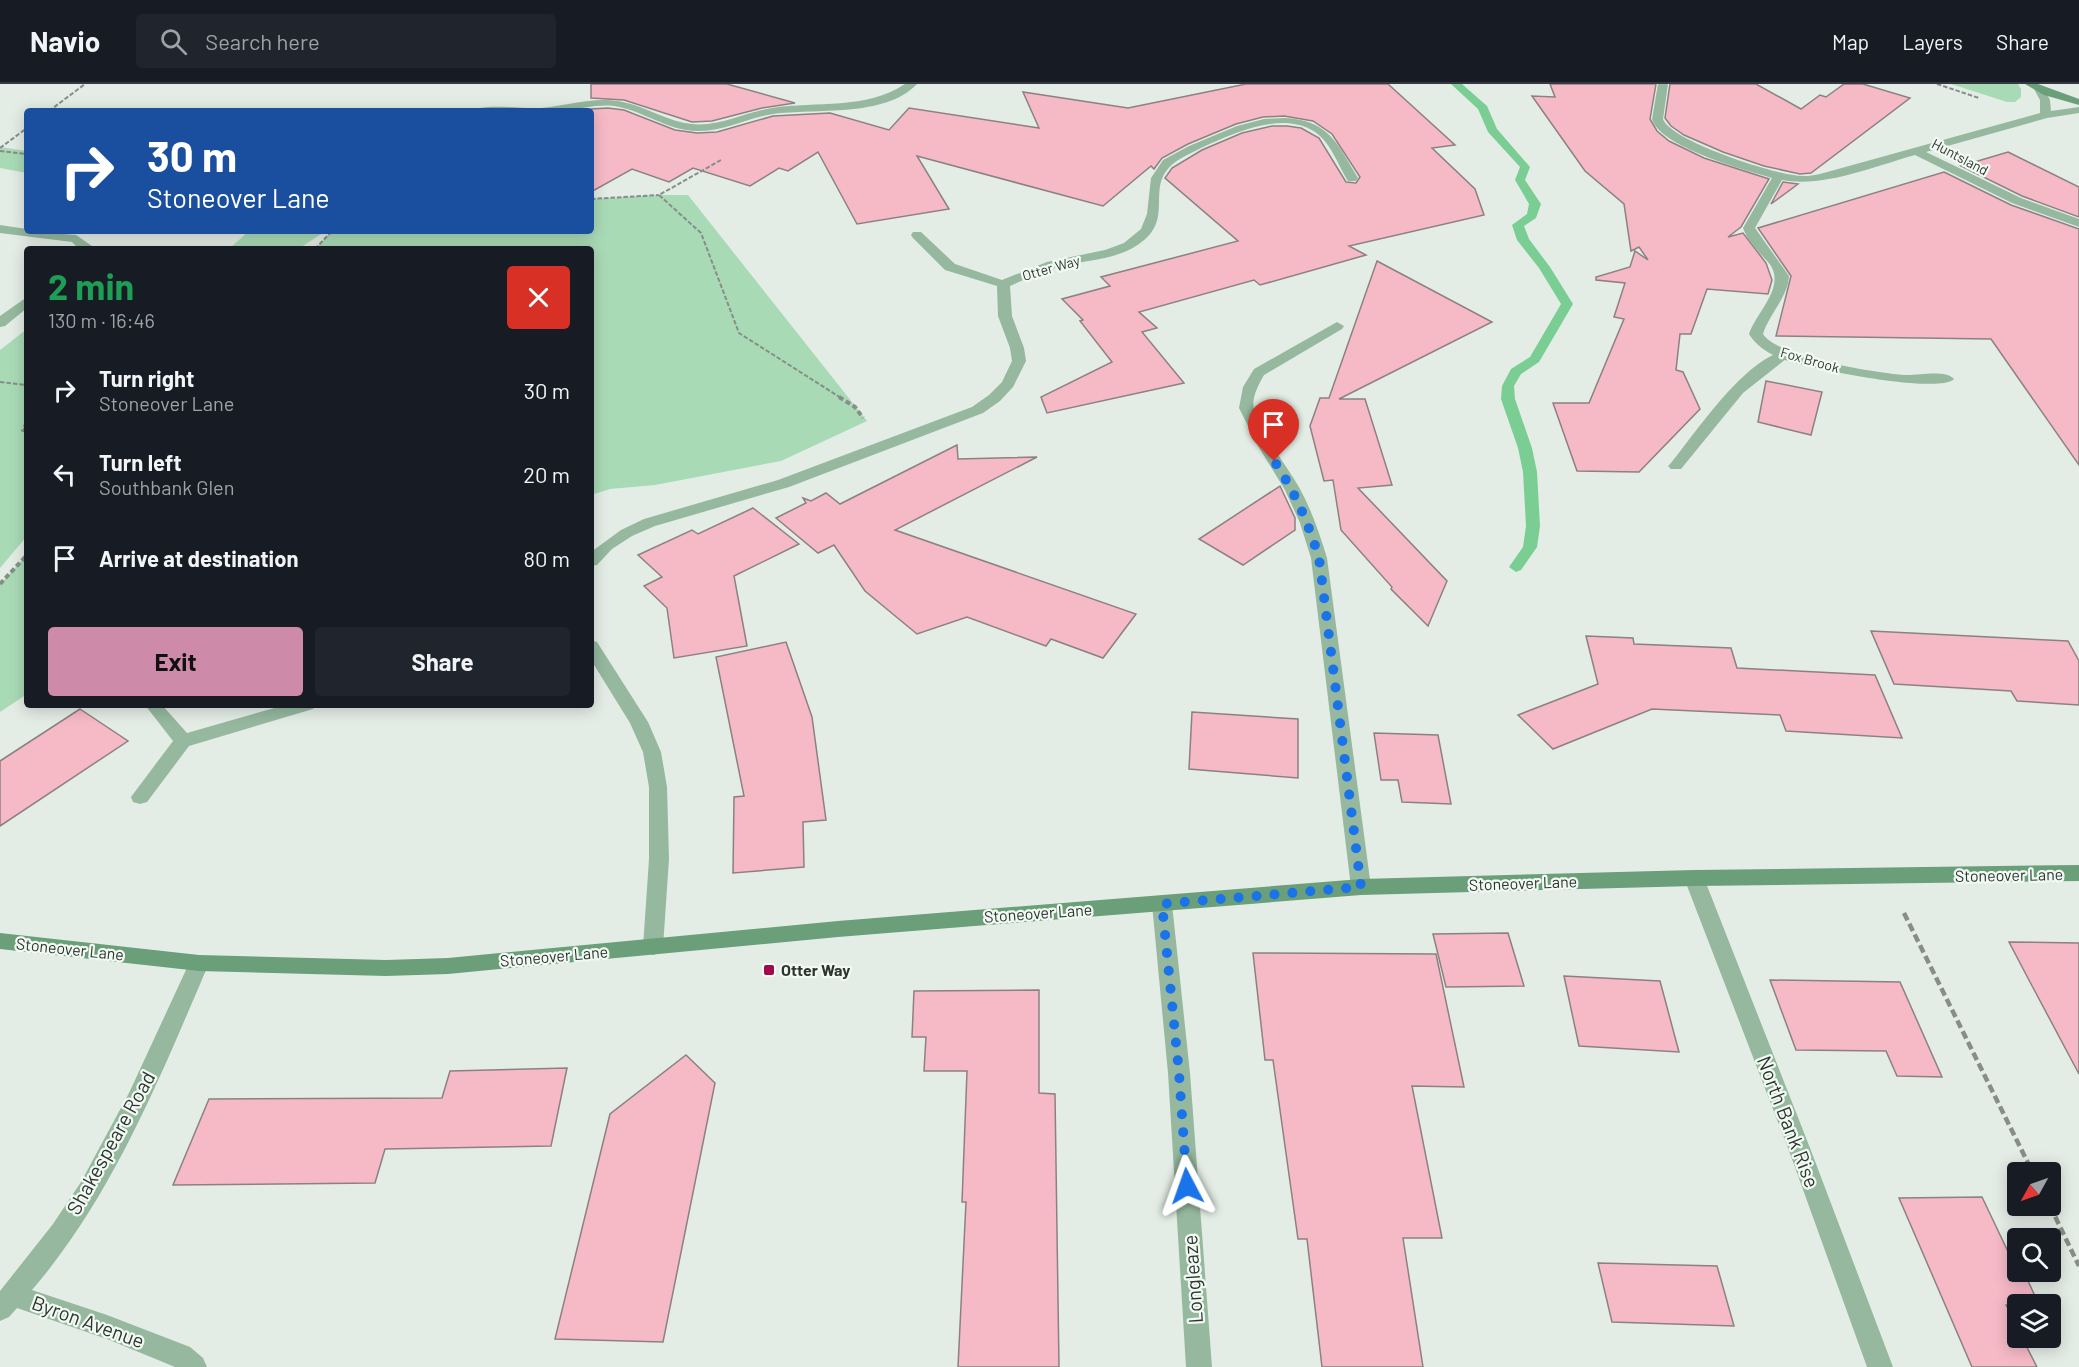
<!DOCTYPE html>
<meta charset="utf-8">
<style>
:root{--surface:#171b24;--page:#20242c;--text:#f1f3f6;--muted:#9ea1a6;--line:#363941;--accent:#cd8aa9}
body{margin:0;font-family:Barlow,sans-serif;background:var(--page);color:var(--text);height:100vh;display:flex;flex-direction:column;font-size:22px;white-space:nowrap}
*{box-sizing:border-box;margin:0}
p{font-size:20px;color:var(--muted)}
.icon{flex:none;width:33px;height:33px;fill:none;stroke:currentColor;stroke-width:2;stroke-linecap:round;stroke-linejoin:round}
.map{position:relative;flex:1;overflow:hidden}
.panel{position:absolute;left:24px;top:162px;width:570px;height:462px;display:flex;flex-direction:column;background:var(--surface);border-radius:6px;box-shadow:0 3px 15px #0003}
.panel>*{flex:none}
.guide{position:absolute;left:24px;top:24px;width:570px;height:126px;border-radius:6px;box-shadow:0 3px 15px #0003;background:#1a4fa0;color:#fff;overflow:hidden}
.needle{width:39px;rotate:230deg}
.controls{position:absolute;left:2007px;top:1078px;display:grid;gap:12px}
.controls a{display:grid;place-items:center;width:54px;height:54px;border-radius:6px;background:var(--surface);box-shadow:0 3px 15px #0003;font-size:30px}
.pin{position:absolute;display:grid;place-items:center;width:51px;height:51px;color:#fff;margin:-62px -26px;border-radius:50% 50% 50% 0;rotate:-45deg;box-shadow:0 0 6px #0007}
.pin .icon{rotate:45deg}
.me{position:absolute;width:66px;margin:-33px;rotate:356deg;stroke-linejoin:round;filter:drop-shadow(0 0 4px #0008)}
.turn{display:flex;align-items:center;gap:21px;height:126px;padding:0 24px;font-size:27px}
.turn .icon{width:78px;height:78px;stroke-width:2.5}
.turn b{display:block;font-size:42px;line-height:51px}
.round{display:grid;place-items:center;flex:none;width:63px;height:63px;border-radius:6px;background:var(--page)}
.head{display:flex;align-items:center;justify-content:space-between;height:102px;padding:0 24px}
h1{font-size:36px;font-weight:700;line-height:45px;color:#1e9e55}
.action{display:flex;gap:12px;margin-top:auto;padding:12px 24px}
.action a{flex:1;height:69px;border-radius:6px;background:var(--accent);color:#111;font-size:24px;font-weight:700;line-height:69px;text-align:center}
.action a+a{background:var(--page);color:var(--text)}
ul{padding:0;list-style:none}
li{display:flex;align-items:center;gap:18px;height:84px;padding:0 24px}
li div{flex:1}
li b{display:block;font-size:22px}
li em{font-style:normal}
header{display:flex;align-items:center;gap:36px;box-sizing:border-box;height:84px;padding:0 30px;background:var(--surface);border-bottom:2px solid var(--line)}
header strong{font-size:28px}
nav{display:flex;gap:33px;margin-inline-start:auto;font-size:21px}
.search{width:420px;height:54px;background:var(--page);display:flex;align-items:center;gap:15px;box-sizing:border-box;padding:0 21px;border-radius:6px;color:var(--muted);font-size:22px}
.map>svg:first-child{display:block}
.green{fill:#a9dab6}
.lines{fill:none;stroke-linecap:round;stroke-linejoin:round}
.stream{fill:#7ace94;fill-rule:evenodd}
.building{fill:#f6bac7;stroke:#8d8083;stroke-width:1.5}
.path-far2{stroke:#878e88;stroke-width:2;stroke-dasharray:4.5 2;stroke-linecap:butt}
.path-far1{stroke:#878e88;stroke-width:4;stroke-dasharray:5 3;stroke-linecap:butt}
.path{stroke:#878e88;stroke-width:4.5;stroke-dasharray:8 4;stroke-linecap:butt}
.lane{fill:#95b89e;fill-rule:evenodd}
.street{fill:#95b89e;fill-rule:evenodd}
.secondary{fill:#6a9f79;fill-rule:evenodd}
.route{stroke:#1a73e8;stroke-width:10;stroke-dasharray:0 18}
.poi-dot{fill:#a1094b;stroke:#f0faf2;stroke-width:2}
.labels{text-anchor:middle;stroke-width:4.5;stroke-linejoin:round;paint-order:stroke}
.far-street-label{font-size:14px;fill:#303431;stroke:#f0faf2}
.street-label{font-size:16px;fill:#303431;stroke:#f0faf2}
.poi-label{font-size:16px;font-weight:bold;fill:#303431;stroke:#f0faf2;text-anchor:start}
.near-street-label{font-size:20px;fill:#303431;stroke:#f0faf2}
</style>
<header>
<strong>Navio</strong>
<div class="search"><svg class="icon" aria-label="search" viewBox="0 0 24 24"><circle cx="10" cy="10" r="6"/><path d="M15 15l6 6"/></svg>Search here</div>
<nav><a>Map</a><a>Layers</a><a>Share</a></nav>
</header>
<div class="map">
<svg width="2079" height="1283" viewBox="0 0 2079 1283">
<rect width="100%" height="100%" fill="#e3ede5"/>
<!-- green -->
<g class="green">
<path d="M1951 0H2018L2021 5V13L2015 18H2007Z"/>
<path d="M0 63 27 67V89L0 84Z"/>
<path d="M659 111H688L867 337 781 377 655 401 610 405 591 411V165H315L332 147H591V115Z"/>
<path d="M249 147H326L298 165H229Z"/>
<path d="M27 245V452L0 484V266Z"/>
<path d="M27 471V610L0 628V500Z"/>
</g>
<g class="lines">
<!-- stream -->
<path class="stream" d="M1451 0H1462L1487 22 1497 45 1530 83 1525 96 1541 120 1536 134 1524 142 1529 155 1550 183 1573 220 1539 278 1521 290 1514 302 1515 315 1532 364 1537 388 1540 442 1537 463 1521 486 1516 488 1509 483 1523 463 1526 442 1523 388 1518 364 1501 315 1502 302 1511 285 1530 273 1561 220 1539 184 1517 156 1512 141 1527 130 1529 120 1515 96 1520 83 1488 48 1478 25Z"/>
</g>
<!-- building -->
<g class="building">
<path d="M591 0H727L795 19 762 24 712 37 692 38 624 16 591 14Z"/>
<path d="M1246 0H1388L1455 61 1432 64 1475 105 1484 131 1349 162 1366 171 1260 201 1254 196 1139 228 1157 244 1142 248 1184 299 1047 329 1041 313 1112 278 1080 237 1083 236 1062 215 1110 202 1101 193 1238 157 1165 94 1172 84 1202 66 1242 49 1272 42H1287L1301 44 1319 54 1346 98 1356 99 1360 93 1332 50 1313 37 1284 32 1263 33 1236 40 1188 60 1162 74 1154 85 1151 82 1103 122 917 72 949 125 857 140 818 68 788 87 779 84 750 102 693 84 669 98 632 85 591 108V25L608 24 624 26 675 46 697 49 717 48 773 32 830 29 889 46 909 24 1039 44 1023 8 1128 24Z"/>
<path d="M1550 0H1656L1650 35 1657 47 1669 57 1704 74 1769 95 1741 143 1728 153 1743 149 1766 179 1772 196 1768 210 1707 205 1691 250H1680L1676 286 1683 288 1700 325 1639 388 1577 387 1553 319H1589L1624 235 1614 233 1625 199 1596 196V193L1630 183 1635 167 1648 176 1639 163 1631 167 1624 120 1585 87 1532 12 1555 13Z"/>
<path d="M1670 0H1756L1801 25 1820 11 1826 13 1844 0H1863L1910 14 1811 89 1800 90 1764 82 1723 68 1684 51 1671 42 1665 34Z"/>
<path d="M2008 68 2079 103V133L2022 112 1961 82Z"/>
<path d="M1944 88 2011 121 2079 145V381L1991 255 1776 252 1791 192 1758 144Z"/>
<path d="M1783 98 1798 100 1771 120Z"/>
<path d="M1377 177 1492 238 1339 315H1365L1392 401 1358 404 1447 497 1428 542 1391 505 1392 503 1341 446 1333 396 1324 397 1310 342 1320 314H1329Z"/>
<path d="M1766 297 1822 308 1811 351 1758 338Z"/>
<path d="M957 361 958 375 1037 373 895 446 1136 530 1103 574 1051 555 1046 562 967 533 917 550 865 507 834 461 818 469 776 434 806 419 803 414 811 417 826 409 840 420Z"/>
<path d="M1280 402 1295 434V446L1243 481 1199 455Z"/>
<path d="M753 424 799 460 734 492 747 562 674 574 667 524 644 502 662 493 638 471 692 446 698 450Z"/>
<path d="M1871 547 2068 557 2079 577V621L2017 617 2011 607 1894 600Z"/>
<path d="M1586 552 1633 554 1634 560 1731 564 1737 584 1875 591 1902 654 1786 647 1780 631 1652 625 1553 665 1518 631 1598 600Z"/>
<path d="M786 558 812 633 826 736 803 738 804 783 733 789 734 713 744 712 716 573Z"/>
<path d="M80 625 128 657 0 742V677Z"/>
<path d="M1192 628 1298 635V694L1189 685Z"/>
<path d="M1374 649 1438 651 1451 720 1402 718 1398 696H1381Z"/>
<path d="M1508 849 1524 902 1446 903 1433 850Z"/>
<path d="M2009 858 2079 859V990L2030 898Z"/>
<path d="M1253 869 1436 870 1464 1003 1412 1002 1442 1154H1403L1423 1283H1322L1307 1155H1298L1273 976H1265Z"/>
<path d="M1564 892 1660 897 1679 968 1579 962Z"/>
<path d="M1770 896 1900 898 1942 993 1897 992 1886 967 1796 966Z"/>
<path d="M1039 906V1009L1055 1010 1059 1283H958L966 1118H962L967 987H924L926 953H912L914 907Z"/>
<path d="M686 971 715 999 663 1258 555 1255 610 1030Z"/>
<path d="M567 984 551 1062 385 1065 375 1099 173 1101 209 1015 442 1014 450 987Z"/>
<path d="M1982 1113 2012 1176H2018V1188H2024L2039 1221H2006L2018 1244V1254H2022L2037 1283H1972L1899 1114Z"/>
<path d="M1598 1179 1717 1182 1734 1242 1612 1238Z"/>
</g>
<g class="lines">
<!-- path-far2 -->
<g class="path-far2">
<path d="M1937 0 1979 14"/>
<path d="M49 27 85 0"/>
<path d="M0 64 27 44"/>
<path d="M0 67 27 70"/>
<path d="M721 76 659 111 701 149 739 249 841 314"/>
<path d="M591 115 659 111"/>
<path d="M315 165 332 147"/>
<path d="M0 298 27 301"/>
</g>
<!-- path-far1 -->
<g class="path-far1">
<path d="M839 313 855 323 863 334"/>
<path d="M27 339 23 346H27"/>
<path d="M0 500 27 471"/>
</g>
<!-- path -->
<g class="path">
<path d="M1904 829 2033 1089"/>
<path d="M2050 1122 2079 1182"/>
</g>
<!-- lane -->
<path class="lane" d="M1784 267 1789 268 1791 271 1743 309 1681 385H1671L1668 382 1671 379C1697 347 1743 277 1784 267Z"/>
<!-- street -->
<g class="street">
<path d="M905 0H917C885 34 815 24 773 30 747 34 723 48 697 47 668 47 642 26 614 22 597 20 581 25 564 27 534 30 502 27 472 27L474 25C496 20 520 25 542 24 570 21 595 12 623 18 647 23 669 38 692 40 719 43 746 28 772 24 817 17 866 26 905 0Z"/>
<path d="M1658 0H1668L1663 35C1671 57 1769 88 1793 91 1802 93 1811 92 1820 90L2040 29V16L2034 5 2039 2 2043 3 2050 16 2051 27 2079 23V29L2047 34 1926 68 2021 114 2079 135V143L2012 119 1915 71C1875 82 1824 104 1782 96L1755 144 1789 192C1788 213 1769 230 1763 250 1777 273 1876 289 1904 291 1917 292 1945 285 1954 295 1939 311 1800 283 1777 273 1765 267 1756 261 1749 250 1757 227 1788 201 1768 178 1758 167 1748 158 1743 144L1772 94C1745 86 1660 63 1652 35Z"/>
<path d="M1284 34C1329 36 1337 59 1358 94L1356 97H1348C1338 81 1331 59 1315 48 1281 26 1232 50 1201 64 1190 70 1174 76 1167 86 1149 109 1173 137 1139 160 1116 176 1087 176 1061 182 1043 187 1026 195 1010 202L1012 232 1024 264 1026 277 1013 303 1000 317 983 329 789 403 655 442 632 452 612 465 597 481 591 482V468L621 446 644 435 778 396 972 323 989 311 1002 298 1012 277 1010 264 998 232 997 202 945 186 913 154 911 151 913 148H921L955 180 1002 196 1047 178 1105 166 1124 159 1141 145 1147 130 1151 94 1163 76 1189 62 1237 42 1264 35Z"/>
<path d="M0 141 27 145V147L76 151 92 162 91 165H79L72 158 0 149Z"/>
<path d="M27 213V224L5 242 0 243V232Z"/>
<path d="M1337 238 1344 242 1342 245 1264 291C1259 300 1251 314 1254 325 1260 349 1288 383 1300 405 1312 427 1320 451 1327 474L1371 803 1368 808 1361 811 1354 808 1351 803 1311 474 1300 439 1285 406 1258 362 1239 324 1243 303 1254 285Z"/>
<path d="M591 556 597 558 648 638 661 668 667 703 669 775 663 863 660 869 653 871 646 869 643 863 649 775V703L643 668 630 639 591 576Z"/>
<path d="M145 621H162L187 649 285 621H316L313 625 189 662 147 718 140 720 133 718 131 713 173 657Z"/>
<path d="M1694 786 1701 789 1704 794 1810 1064 1893 1283H1867L1788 1064 1684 794 1687 789Z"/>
<path d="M1162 812 1169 814 1172 820 1190 989 1212 1283H1186L1168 989 1152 820 1155 814Z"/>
<path d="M199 871 206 873 209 879C161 991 113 1112 32 1206L107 1231 190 1263 203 1274 207 1283H175L107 1255 17 1224 9 1233 0 1237V1207L53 1140 81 1098 129 1009 192 873Z"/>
</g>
<!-- secondary -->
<g class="secondary">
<path d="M2025 0H2038L2079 15V21L2044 11Z"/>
<path d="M2079 781V797L1694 802 1361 811 838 853 448 890 386 892 199 887 0 865V849L199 871 386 876 448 874 838 837 1361 795 1694 786Z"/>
</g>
</g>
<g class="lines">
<!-- route -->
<path class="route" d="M1187 1102 1179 989 1162 820 1361 803 1319 474C1308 438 1295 408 1274 377"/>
</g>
<!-- markers -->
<rect class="poi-dot" x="763" y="880" width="12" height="12" rx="3"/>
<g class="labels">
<!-- far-street labels -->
<g class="far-street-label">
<text transform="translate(1960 73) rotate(28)" y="5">Huntsland</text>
<text transform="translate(1051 184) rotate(-16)" y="5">Otter Way</text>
<text transform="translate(1810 276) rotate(16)" y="5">Fox Brook</text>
</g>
<!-- street labels -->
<g class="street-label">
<text transform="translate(2009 791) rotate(-1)" y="6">Stoneover Lane</text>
<text transform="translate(1523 799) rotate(-2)" y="6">Stoneover Lane</text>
<text transform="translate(1038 829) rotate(-4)" y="6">Stoneover Lane</text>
<text transform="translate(70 865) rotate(6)" y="6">Stoneover Lane</text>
<text transform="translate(554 872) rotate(-5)" y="6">Stoneover Lane</text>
</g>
<!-- poi labels -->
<g class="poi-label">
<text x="781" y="892">Otter Way</text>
</g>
<!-- near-street labels -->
<g class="near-street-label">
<text transform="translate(1788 1038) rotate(69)" y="7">North Bank Rise</text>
<text transform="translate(111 1059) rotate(-61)" y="7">Shakespeare Road</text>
<text transform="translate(1193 1195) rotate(-94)" y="7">Longleaze</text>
<text transform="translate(88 1238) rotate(20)" y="7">Byron Avenue</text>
</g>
</g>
</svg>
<div class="controls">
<a><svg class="needle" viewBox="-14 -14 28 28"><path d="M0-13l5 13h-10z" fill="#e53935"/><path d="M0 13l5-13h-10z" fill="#9ea1a6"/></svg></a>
<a><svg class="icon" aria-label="search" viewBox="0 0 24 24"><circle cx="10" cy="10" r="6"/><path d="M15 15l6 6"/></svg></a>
<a><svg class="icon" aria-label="layers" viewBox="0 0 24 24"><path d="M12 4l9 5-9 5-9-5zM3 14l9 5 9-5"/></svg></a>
</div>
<div class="pin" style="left:1274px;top:377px;background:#d93025"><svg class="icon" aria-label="arrive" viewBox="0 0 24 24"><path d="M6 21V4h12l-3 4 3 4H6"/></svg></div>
<svg class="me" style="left:1187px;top:1102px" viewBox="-20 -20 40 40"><path d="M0-17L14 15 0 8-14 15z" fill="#1a73e8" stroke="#fff" stroke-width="4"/></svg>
<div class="guide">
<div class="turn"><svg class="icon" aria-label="right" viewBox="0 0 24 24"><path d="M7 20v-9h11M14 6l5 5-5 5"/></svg><div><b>30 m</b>Stoneover Lane</div></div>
</div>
<section class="panel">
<div class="head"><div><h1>2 min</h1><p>130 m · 16:46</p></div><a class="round" style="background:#d93025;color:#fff"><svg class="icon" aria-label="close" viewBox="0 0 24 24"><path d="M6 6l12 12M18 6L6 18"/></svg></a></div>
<ul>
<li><svg class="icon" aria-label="right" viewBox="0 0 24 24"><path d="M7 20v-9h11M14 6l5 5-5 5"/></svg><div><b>Turn right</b><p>Stoneover Lane</p></div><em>30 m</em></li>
<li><svg class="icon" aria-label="left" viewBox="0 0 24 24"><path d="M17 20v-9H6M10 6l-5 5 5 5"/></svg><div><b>Turn left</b><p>Southbank Glen</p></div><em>20 m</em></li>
<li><svg class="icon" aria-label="arrive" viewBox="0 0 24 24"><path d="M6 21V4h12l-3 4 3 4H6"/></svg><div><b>Arrive at destination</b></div><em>80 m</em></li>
</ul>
<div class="action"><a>Exit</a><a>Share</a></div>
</section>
</div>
